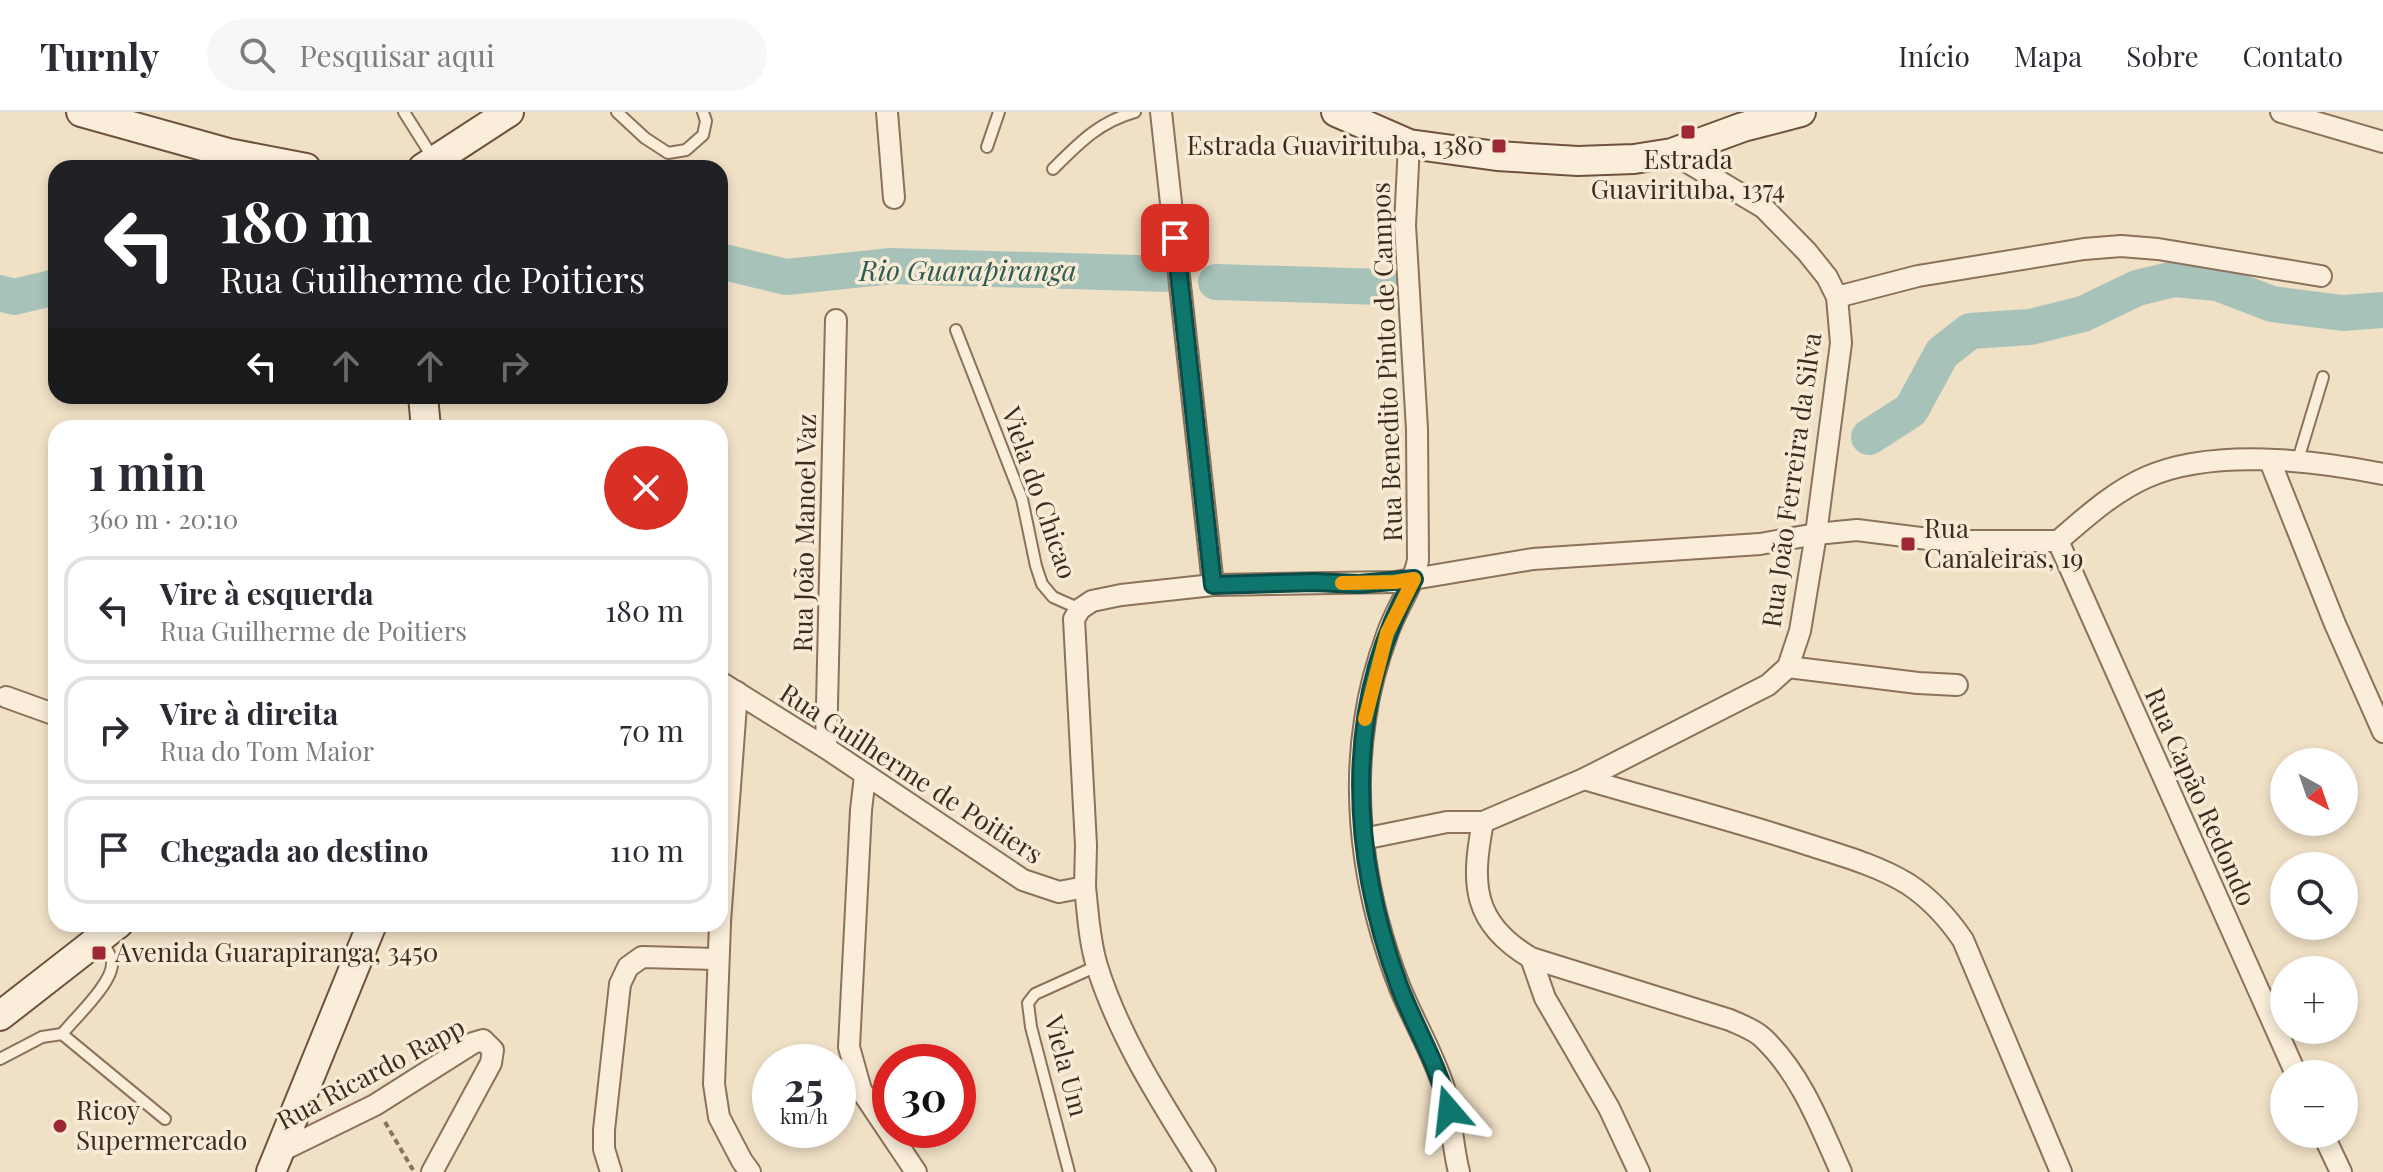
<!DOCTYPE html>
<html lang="pt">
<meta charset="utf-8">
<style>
:root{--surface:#fff;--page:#f7f7f7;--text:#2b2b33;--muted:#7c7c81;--line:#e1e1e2}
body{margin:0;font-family:"Playfair Display",serif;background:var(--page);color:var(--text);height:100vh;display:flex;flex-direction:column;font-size:30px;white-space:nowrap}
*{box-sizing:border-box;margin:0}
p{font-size:26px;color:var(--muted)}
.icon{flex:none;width:44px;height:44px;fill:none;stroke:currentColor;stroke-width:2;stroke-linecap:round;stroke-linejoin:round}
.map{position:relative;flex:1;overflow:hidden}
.side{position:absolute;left:48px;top:308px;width:680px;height:512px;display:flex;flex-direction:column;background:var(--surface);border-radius:24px;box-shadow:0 4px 12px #0003}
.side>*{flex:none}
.guide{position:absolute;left:48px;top:48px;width:680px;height:244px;border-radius:24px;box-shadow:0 4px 12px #0003;background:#202124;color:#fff;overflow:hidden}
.needle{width:52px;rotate:140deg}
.fabs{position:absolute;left:2270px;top:636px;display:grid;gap:16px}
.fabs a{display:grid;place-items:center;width:88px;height:88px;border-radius:50%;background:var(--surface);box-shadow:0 4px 12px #0003;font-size:40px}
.speed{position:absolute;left:752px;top:932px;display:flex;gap:16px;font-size:40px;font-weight:700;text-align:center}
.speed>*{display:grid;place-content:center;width:104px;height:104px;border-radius:50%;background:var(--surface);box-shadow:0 4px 12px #0003;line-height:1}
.speed small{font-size:20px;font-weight:400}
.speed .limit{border:12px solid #d22;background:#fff;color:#111}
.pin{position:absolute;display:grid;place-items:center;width:68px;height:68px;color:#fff;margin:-34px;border-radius:16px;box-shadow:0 4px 12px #0006}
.me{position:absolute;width:88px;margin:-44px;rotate:343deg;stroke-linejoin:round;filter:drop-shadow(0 0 6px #0008)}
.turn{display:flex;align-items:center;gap:28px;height:168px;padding:0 40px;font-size:36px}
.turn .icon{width:104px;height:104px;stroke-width:2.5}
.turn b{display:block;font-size:56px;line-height:68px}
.lanes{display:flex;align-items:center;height:76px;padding:0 40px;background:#0003;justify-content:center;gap:40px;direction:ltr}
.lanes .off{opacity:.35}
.round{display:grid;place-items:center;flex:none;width:84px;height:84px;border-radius:42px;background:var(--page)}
.head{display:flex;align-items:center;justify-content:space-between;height:136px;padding:0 40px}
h1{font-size:48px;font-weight:700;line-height:60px}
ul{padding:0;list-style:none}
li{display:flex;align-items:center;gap:24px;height:108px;margin:0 16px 12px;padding:0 24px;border:4px solid var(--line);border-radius:24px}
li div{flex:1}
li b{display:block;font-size:30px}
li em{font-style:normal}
header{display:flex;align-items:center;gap:48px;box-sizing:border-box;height:112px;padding:0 40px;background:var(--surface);border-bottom:2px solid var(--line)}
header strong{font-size:38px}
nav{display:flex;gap:44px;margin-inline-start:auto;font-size:28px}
.search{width:560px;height:72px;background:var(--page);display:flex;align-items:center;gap:20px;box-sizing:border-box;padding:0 28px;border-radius:44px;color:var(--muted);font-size:30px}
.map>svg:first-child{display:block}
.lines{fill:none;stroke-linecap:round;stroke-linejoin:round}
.river{stroke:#a7c3b9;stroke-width:36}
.lane-casing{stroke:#8c715b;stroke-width:14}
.street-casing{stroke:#8c715b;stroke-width:24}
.secondary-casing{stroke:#6e523e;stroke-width:32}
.path{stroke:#8c715b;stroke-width:4;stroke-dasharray:6 4;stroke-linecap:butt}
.lane{stroke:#faeeda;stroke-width:10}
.street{stroke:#faeeda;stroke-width:20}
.secondary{stroke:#faeeda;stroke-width:28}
.route-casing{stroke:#0a4d48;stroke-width:20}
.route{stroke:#0f766e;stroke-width:14}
.slow{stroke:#f59e0b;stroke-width:14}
.poi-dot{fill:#9d2833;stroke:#f7ebd6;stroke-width:3}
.labels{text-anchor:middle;stroke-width:7;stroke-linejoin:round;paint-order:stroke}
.poi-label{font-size:26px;fill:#3c2b1f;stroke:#f7ebd6;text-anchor:start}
.street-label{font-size:26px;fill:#3c2b1f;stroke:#f7ebd6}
.water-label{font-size:28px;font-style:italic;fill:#2e5c55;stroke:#f7ebd6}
</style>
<header>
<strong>Turnly</strong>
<div class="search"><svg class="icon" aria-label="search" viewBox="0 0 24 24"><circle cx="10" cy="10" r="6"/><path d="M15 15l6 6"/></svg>Pesquisar aqui</div>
<nav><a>Início</a><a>Mapa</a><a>Sobre</a><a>Contato</a></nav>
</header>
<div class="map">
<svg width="2383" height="1060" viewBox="0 0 2383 1060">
<rect width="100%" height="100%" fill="#f0e0c6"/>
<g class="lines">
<!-- river -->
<g class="river">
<path d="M720 149 786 165 891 154 1170 162"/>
<path d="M1216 170 1383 175"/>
<path d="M0 181 14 185 56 175"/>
<path d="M1869 325 1911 298 1942 241 1970 219 2030 215 2083 202 2137 176 2174 167 2217 171 2272 192 2343 201 2383 198"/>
</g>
<defs>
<g id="lane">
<path d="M404 0 433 46"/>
<path d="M617 0 645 26 668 41 686 38 703 23 706 9 703 0"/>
<path d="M987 35 999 0"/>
<path d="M1053 57C1079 31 1099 10 1135 0"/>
<path d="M956 218 1022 387 1036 454 1042 472 1053 485 1080 497"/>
<path d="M2297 351 2323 265"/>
<path d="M62 922C75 906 114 870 112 850 111 842 105 835 101 828"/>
<path d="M0 947 42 925 62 922 165 1007"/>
<path d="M1069 1060 1031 915 1028 891 1035 882 1097 854"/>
</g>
<g id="street">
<path d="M887 0 894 86"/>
<path d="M1161 0 1213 473"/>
<path d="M2281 0 2383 30"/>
<path d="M1409 32 1405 113 1417 317 1418 448C1413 474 1397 495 1388 520 1378 547 1369 579 1365 608 1351 698 1367 792 1400 876 1414 910 1433 941 1444 976 1452 1004 1452 1033 1459 1060"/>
<path d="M1837 185 1918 164 2084 137 2121 134 2158 137 2321 164"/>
<path d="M2270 349 2335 512 2383 620"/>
<path d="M2058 429 2296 962"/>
<path d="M2058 429C2086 405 2113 380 2147 365 2213 336 2314 348 2383 362"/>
<path d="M1788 555 1918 571 1957 573"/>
<path d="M720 570 826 636 1023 768 1059 780 1085 775 1086 733 1074 507 1080 497 1092 489 1121 483 1213 473 1395 470 1533 447 1760 432 1816 422 1857 418 1944 429H2058"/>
<path d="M6 585 56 603"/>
<path d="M826 636 836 208"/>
<path d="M865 664 861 698 849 935 861 978 916 1060"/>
<path d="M1584 667C1658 689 1733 708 1806 732 1840 743 1877 753 1908 772 1931 787 1948 806 1963 828L2061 1060"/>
<path d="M1483 710C1471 772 1472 811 1531 846L1730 908C1741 913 1755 918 1763 926 1801 962 1820 1013 1841 1060"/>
<path d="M1363 727 1447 710H1483L1584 667 1768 573 1788 555 1800 519 1816 422 1841 231 1837 185 1827 165 1807 140 1764 96 1672 41"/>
<path d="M1085 775C1088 801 1089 828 1097 854 1120 928 1164 994 1205 1060"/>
<path d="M720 809 737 580"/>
<path d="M720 812 714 972 719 1005 742 1049 750 1060"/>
<path d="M1531 846 1545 886 1609 996 1639 1060"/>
<path d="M2323 1022 2341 1060"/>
<path d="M277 1041 375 993 473 931 483 928 493 938 491 951 432 1060"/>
<path d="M611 1060 604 1037V1018L620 872 628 855 642 845 717 847"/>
</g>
<g id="secondary">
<path d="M81 0 228 41 306 56"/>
<path d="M1336 0 1409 32 1497 44 1578 49 1634 47 1672 41 1743 15 1801 0"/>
<path d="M423 56 509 0"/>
<path d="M423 284 426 316"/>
<path d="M0 904 118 812"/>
<path d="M271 1060 372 812"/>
</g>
</defs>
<!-- lane casing -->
<use href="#lane" class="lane-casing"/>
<!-- street casing -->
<use href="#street" class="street-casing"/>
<!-- secondary casing -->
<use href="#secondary" class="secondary-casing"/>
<!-- path -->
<path class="path" d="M385 1010 413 1058"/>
<!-- lane -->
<use href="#lane" class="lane"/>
<!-- street -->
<use href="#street" class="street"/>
<!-- secondary -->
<use href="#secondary" class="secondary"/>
</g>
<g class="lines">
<defs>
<path id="route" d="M1175 126 1213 473 1313 470 1359 472 1414 467C1342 593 1350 741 1399 874 1415 916 1439 954 1449 998"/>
</defs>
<!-- route casing -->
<use href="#route" class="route-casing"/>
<!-- route -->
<use href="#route" class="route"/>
<!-- slow -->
<path class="slow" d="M1342 471 1395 470 1414 467 1387 521 1365 607"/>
</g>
<!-- markers -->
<g class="poi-dot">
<rect x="1680" y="12" width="16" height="16" rx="4"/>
<rect x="1491" y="26" width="16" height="16" rx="4"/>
<rect x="1900" y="424" width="16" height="16" rx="4"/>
<rect x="91" y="833" width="16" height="16" rx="4"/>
<circle cx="60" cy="1014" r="8"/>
</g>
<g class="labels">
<!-- poi labels -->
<g class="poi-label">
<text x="1483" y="43" text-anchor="end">Estrada Guavirituba, 1380</text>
<text x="1688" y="57" text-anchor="middle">Estrada<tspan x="1688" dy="30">Guavirituba, 1374</tspan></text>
<text x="1924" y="426">Rua<tspan x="1924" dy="30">Canaleiras, 19</tspan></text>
<text x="115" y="850">Avenida Guarapiranga, 3450</text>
<text x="76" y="1008">Ricoy<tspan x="76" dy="30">Supermercado</tspan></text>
</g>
<!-- street labels -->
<g class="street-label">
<text transform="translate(1387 250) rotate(-92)" y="9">Rua Benedito Pinto de Campos</text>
<text transform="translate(1792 368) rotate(-82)" y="9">Rua João Ferreira da Silva</text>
<text transform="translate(1039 381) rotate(71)" y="9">Viela do Chicao</text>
<text transform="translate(805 421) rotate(-89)" y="9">Rua João Manoel Vaz</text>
<text transform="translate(911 662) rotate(33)" y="9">Rua Guilherme de Poitiers</text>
<text transform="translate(2200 685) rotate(66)" y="9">Rua Capão Redondo</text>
<text transform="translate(1066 954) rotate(75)" y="9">Viela Um</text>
<text transform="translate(371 962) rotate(-28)" y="9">Rua Ricardo Rapp</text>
</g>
<!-- water labels -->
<g class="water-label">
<text x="968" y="169">Rio Guarapiranga</text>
</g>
</g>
</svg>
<div class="fabs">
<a><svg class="needle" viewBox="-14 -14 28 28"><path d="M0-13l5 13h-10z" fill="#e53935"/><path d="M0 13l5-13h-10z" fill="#7c7c81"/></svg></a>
<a><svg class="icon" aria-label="search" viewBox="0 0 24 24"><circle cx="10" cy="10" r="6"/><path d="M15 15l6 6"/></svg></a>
<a>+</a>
<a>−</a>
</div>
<div class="speed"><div>25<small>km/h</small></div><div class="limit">30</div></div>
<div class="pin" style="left:1175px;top:126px;background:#d93025"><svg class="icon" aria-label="arrive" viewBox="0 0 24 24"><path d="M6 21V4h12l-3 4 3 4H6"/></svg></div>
<svg class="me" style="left:1449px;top:998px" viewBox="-20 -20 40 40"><path d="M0-17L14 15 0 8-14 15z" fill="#0f766e" stroke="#fff" stroke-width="4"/></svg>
<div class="guide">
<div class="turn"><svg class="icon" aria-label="left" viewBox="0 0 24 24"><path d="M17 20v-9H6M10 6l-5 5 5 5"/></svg><div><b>180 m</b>Rua Guilherme de Poitiers</div></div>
<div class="lanes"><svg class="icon" aria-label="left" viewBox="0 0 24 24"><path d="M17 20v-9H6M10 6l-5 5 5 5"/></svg><svg class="icon off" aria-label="ahead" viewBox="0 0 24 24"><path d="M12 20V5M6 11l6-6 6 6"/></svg><svg class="icon off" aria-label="ahead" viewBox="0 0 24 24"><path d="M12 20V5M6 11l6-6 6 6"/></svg><svg class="icon off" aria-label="right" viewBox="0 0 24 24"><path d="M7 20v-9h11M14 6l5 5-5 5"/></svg></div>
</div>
<section class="side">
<div class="head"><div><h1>1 min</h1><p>360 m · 20:10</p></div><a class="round" style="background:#d93025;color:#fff"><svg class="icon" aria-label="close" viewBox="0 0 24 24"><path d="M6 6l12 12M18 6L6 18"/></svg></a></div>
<ul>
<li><svg class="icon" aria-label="left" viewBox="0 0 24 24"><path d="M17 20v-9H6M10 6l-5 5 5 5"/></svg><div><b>Vire à esquerda</b><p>Rua Guilherme de Poitiers</p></div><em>180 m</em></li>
<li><svg class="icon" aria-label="right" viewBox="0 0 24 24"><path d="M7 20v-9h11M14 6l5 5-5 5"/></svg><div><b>Vire à direita</b><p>Rua do Tom Maior</p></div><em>70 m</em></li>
<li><svg class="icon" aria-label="arrive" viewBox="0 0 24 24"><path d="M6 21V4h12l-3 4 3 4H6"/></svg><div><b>Chegada ao destino</b></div><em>110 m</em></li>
</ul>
</section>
</div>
